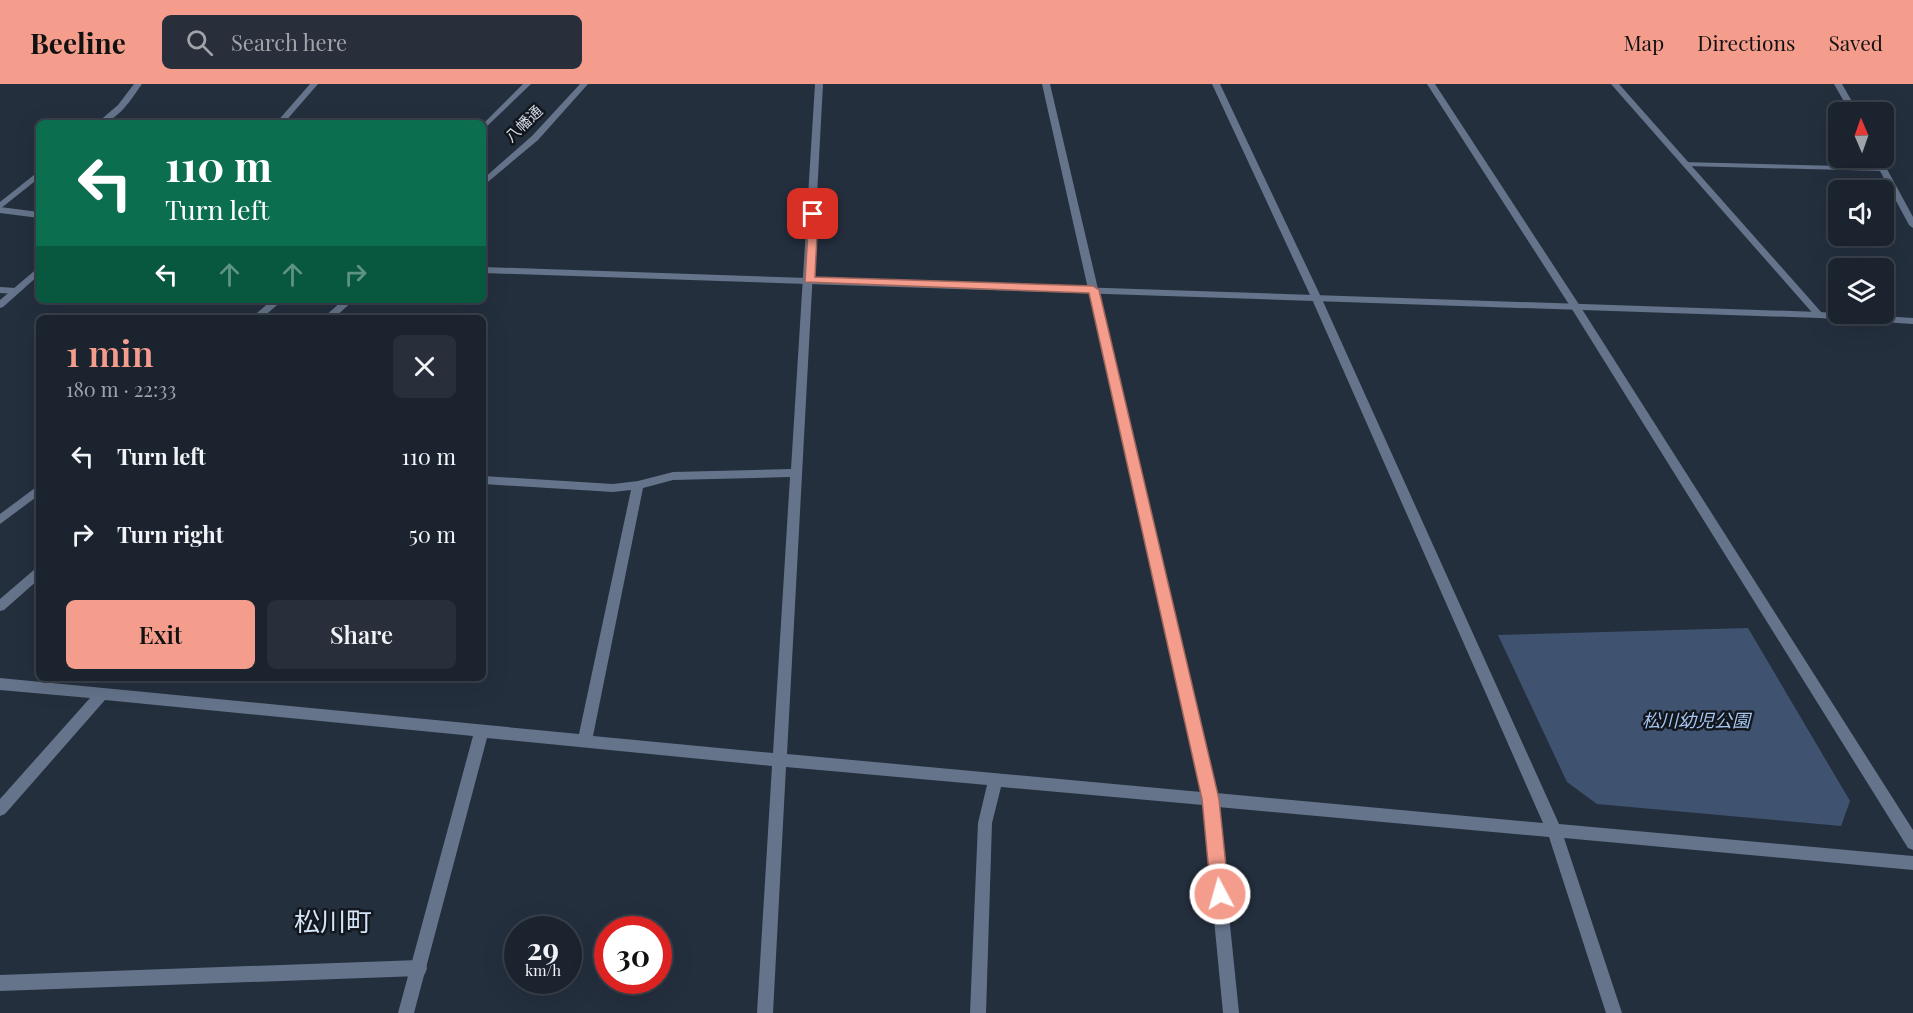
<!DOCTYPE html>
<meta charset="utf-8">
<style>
:root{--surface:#1b232e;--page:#282f3a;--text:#f1f3f6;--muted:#a0a4aa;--line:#39404a;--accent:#f49d8c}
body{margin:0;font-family:"Playfair Display","Noto Sans JP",serif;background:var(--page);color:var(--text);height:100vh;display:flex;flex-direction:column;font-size:22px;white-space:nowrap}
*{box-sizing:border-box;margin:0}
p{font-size:20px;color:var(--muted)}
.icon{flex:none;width:33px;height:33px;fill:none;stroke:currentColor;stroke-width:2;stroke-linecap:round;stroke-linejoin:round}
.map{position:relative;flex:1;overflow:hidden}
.sheet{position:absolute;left:36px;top:231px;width:450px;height:366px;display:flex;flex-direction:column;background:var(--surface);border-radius:9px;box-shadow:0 6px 24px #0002,0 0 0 2px var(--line)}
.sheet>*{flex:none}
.guide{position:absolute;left:36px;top:36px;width:450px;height:183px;border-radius:9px;box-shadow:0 6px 24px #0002,0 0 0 2px var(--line);background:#0b6e4f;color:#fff;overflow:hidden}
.needle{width:39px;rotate:358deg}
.fabs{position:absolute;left:1828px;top:18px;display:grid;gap:12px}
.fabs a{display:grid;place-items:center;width:66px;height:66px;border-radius:9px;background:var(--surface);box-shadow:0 6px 24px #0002,0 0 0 2px var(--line);font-size:30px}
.speed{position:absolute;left:504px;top:832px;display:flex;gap:12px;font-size:30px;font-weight:700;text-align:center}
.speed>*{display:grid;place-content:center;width:78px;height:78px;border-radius:50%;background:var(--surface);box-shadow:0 6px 24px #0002,0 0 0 2px var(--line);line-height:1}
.speed small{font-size:15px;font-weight:400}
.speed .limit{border:9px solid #d22;background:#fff;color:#111}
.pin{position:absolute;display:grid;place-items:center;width:51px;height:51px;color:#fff;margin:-26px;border-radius:12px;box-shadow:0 3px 9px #0006}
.me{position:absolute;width:66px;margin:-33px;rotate:354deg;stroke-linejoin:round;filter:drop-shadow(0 0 4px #0008)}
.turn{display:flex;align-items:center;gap:21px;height:126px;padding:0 30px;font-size:27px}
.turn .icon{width:78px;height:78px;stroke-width:2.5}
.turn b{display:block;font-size:42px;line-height:51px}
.lanes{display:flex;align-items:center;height:57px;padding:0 30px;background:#0003;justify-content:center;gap:30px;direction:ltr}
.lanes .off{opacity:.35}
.round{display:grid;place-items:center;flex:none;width:63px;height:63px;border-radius:9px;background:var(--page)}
.summary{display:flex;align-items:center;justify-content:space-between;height:102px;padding:0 30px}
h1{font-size:36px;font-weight:600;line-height:45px;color:var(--accent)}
.action{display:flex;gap:12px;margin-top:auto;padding:12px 30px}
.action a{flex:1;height:69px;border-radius:9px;background:var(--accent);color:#111;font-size:24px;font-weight:600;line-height:69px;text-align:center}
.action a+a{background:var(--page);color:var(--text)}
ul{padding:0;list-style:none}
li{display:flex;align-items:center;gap:18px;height:78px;padding:0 30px}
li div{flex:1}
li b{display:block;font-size:22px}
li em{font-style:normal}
header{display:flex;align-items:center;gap:36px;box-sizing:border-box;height:84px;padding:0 30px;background:var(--accent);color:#111}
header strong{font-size:28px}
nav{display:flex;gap:33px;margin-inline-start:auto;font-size:21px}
.search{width:420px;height:54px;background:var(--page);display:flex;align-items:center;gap:15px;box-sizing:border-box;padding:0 21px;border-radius:9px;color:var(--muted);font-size:22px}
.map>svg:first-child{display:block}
.green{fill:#3f5370}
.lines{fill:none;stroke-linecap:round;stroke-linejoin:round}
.service{fill:#65748b;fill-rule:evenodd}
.minor{fill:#65748b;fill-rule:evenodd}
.tertiary{fill:#65748b;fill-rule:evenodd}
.route{fill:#f49d8c;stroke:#9f665b;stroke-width:1.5}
.labels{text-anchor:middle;stroke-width:5;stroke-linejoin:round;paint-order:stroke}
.far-street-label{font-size:15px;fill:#d4dbe5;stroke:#12161d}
.park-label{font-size:18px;font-style:italic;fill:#a7c6f1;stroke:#12161d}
.near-quarter-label{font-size:26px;fill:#d6e4f8;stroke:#12161d}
</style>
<header>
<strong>Beeline</strong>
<div class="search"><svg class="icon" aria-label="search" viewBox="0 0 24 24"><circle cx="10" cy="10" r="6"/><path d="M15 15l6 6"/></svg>Search here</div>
<nav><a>Map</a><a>Directions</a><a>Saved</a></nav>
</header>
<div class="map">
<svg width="1913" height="929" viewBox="0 0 1913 929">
<rect width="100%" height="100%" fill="#242f3e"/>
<!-- green -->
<path class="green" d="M1748 544 1850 717 1841 742 1597 720 1567 698 1498 551Z"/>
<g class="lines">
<!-- service -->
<g class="service">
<path d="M1683 78 1883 83 1887 85 1883 87 1686 82H1683Z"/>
<path d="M0 203 16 204 21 207 16 210 0 209Z"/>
<path d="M419 876 425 878 427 884 425 890 419 892 0 907V891Z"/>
</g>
<!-- minor -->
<g class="minor">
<path d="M134 0H142C131 15 118 39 97 39L118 21Z"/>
<path d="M310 0H318L284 39H276Z"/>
<path d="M815 0H823L787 670 1201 708 1042 0H1050L1216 709 1543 739 1311 213 1212 0H1220L1321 213 1559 740 1913 772V786L1564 754 1622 929H1606L1549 753 1218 723 1239 929H1223L1203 721 1001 703 992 739 986 929H970L978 739 987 701 786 683 773 929H757L772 682 487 654 414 929H398L473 652 105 616 5 730 0 732V715L90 614 0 606V594L579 650 631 406 613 408 483 400V392L613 400 638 397 673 388 791 385ZM790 393 773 669 593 652 643 404 673 396Z"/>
<path d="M1427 0H1435L1580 222 1913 746V766L1908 764 1570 222Z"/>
<path d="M1611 0H1619L1822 229V233H1816Z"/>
<path d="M1834 0H1842L1858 28H1850Z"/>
<path d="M1873 74H1881L1913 133V144L1909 141Z"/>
<path d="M39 87V94L0 125V118Z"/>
<path d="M39 183V191L3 223 0 224V216Z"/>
</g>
<!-- tertiary -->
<g class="tertiary">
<path d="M523 0H531L483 46V40Z"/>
<path d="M580 0H588L538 56 483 102V95L532 52Z"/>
<path d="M0 123 39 128V134L0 129Z"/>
<path d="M483 183 1819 228 1913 234V240L1819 234 483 189Z"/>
<path d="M272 216H283L262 234H251Z"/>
<path d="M343 216H354L334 234H323Z"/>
<path d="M39 401V411L0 440V430Z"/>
<path d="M39 483V495L4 526 0 527V515L35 485Z"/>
</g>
</g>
<!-- route -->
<path class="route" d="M809 128 818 130 815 193 1093 202 1099 206 1219 715 1229 810 1226 816 1220 819 1214 816 1211 810 1202 715 1089 209 805 198Z"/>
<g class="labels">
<!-- far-street labels -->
<g class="far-street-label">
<text transform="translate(524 40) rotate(-44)" y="5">八幡通</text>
</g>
<!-- park labels -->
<g class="park-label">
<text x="1696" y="643">松川幼児公園</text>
</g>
<!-- near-quarter labels -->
<g class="near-quarter-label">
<text x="333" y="847">松川町</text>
</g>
</g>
</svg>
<div class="fabs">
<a><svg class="needle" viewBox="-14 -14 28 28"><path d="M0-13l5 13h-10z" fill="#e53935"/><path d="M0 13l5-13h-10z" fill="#a0a4aa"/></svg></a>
<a><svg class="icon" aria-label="sound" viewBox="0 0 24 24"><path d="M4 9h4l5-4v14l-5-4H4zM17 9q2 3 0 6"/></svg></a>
<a><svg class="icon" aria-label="layers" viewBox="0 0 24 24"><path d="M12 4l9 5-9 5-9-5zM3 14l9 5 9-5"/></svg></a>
</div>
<div class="speed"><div>29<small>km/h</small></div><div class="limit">30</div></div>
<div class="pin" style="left:813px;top:130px;background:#d93025"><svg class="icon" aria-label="arrive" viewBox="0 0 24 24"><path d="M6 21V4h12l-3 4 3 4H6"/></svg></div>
<svg class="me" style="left:1220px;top:810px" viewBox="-20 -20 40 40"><circle r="17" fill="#f49d8c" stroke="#fff" stroke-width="3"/><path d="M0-11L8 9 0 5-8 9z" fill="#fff"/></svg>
<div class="guide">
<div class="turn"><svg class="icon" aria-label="left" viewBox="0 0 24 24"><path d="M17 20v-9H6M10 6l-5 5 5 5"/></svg><div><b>110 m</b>Turn left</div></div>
<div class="lanes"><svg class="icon" aria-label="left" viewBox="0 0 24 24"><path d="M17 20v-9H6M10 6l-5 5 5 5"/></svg><svg class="icon off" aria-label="ahead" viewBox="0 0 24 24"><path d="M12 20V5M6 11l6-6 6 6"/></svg><svg class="icon off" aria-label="ahead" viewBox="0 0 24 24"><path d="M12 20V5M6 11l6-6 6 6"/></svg><svg class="icon off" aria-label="right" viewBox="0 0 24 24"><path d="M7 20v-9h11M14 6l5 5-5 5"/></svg></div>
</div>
<section class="sheet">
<div class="summary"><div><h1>1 min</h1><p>180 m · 22:33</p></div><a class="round"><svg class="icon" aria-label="close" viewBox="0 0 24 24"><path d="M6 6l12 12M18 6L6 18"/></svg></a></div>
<ul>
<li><svg class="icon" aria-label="left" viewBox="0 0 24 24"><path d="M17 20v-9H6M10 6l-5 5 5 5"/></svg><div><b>Turn left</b></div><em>110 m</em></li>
<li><svg class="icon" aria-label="right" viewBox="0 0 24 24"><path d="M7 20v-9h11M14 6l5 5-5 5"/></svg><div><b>Turn right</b></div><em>50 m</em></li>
</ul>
<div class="action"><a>Exit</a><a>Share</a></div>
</section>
</div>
